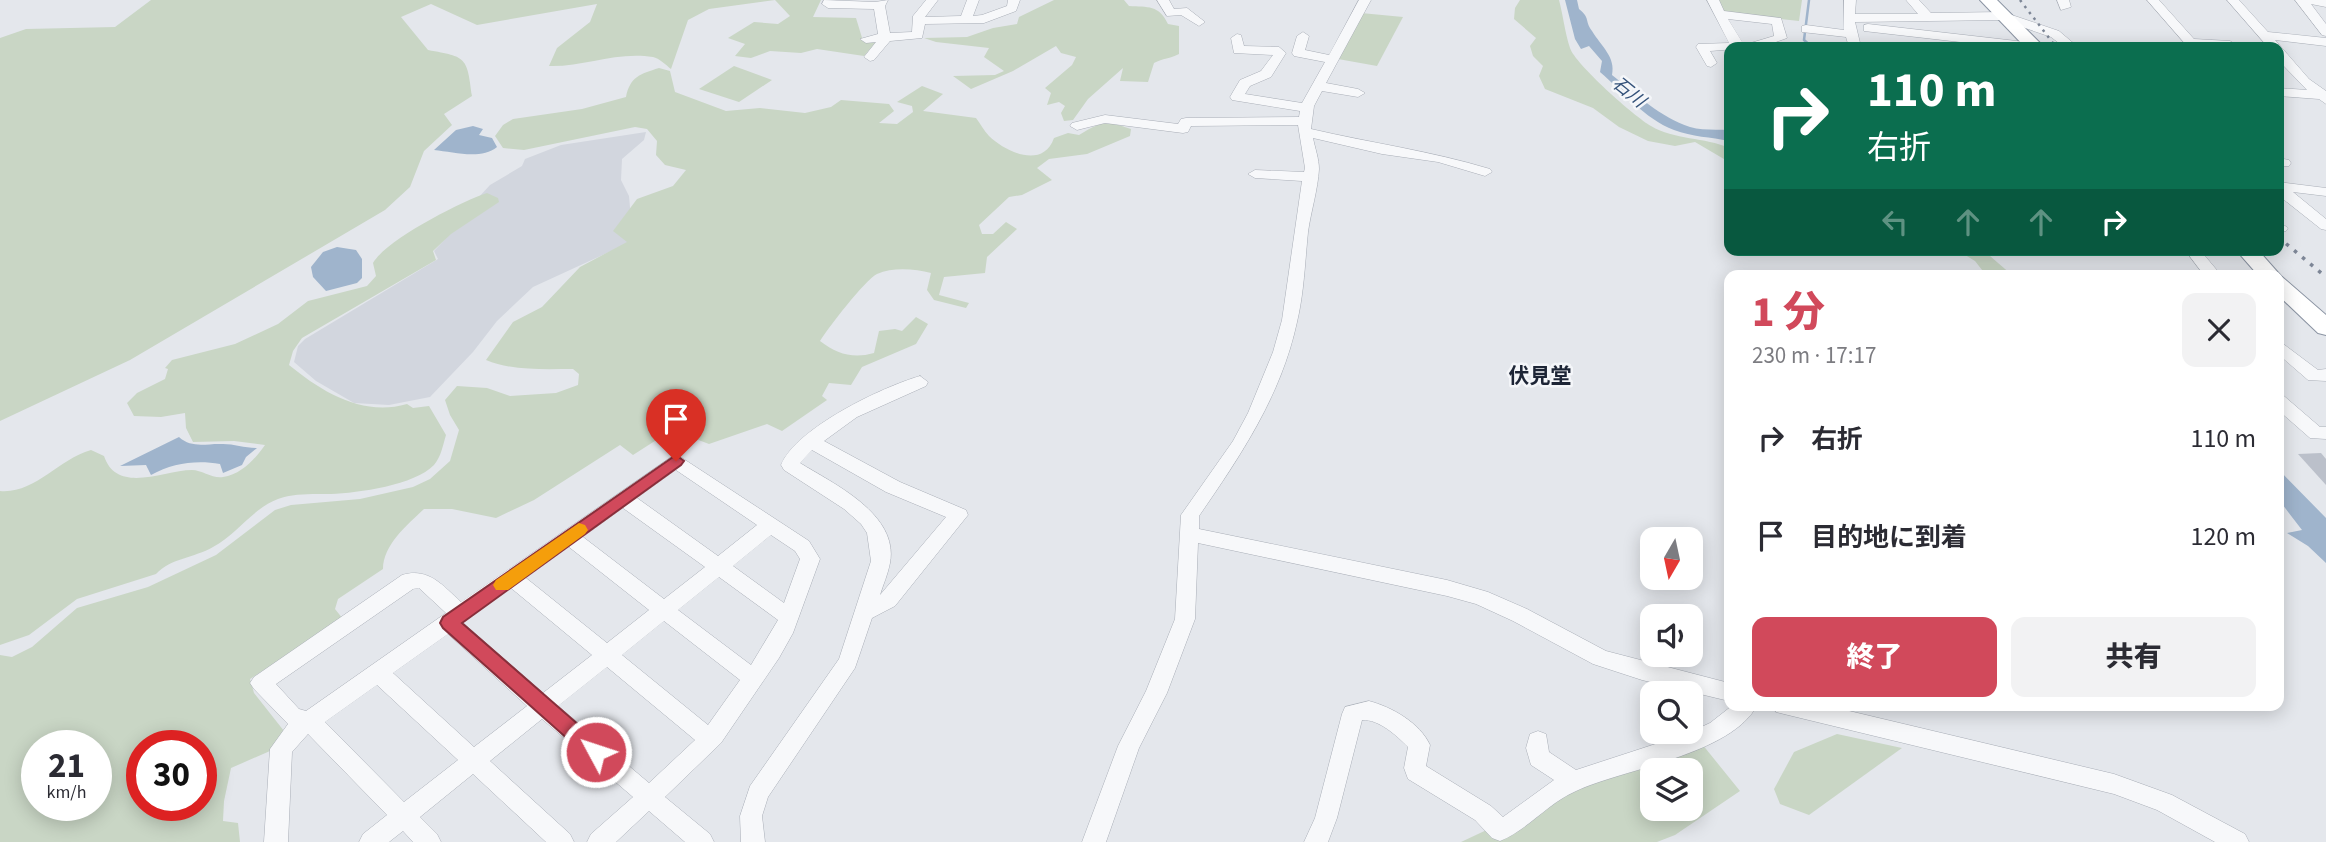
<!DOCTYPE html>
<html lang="ja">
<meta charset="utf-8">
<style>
:root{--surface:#fff;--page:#f2f2f3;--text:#2b2b33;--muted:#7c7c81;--accent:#d1495b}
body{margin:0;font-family:"Source Sans 3","Noto Sans JP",sans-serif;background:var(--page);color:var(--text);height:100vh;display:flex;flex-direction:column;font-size:26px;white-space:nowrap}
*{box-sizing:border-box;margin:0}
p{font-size:23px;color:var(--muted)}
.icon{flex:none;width:38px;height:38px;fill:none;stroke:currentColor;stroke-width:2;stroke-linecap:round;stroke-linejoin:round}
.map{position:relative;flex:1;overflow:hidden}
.side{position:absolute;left:1724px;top:270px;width:560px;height:441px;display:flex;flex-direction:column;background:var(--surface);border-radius:14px;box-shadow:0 4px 18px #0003}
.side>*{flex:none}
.hud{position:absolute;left:1724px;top:42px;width:560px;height:214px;border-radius:14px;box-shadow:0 4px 18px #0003;background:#0b6e4f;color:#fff;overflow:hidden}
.needle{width:46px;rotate:189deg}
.buttons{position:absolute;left:1640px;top:527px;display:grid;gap:14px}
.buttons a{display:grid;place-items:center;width:63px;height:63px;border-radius:14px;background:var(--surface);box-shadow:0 4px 18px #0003;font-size:35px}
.speed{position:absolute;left:21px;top:730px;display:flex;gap:14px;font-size:35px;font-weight:700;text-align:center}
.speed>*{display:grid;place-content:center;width:91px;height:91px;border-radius:50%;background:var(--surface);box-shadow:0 4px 18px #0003;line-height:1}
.speed small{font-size:18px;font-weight:400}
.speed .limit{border:10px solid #d22;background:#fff;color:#111}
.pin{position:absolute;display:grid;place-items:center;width:60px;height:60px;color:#fff;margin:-72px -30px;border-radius:50% 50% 50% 0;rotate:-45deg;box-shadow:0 0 7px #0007}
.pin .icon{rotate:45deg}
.me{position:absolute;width:77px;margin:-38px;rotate:310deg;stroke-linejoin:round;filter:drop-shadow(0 0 5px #0008)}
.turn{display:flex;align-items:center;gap:24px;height:147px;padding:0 28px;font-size:32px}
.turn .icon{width:91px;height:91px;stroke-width:2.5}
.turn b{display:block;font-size:49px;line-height:60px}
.lanes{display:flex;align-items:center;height:66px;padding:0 28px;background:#0003;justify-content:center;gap:35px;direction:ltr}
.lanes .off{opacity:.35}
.round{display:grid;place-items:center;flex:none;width:74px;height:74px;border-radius:14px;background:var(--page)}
.head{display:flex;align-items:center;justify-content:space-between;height:119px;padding:0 28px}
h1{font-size:42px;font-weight:800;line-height:52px;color:var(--accent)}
.primary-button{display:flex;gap:14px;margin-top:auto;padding:14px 28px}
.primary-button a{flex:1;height:80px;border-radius:14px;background:var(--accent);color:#fff;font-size:28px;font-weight:800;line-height:80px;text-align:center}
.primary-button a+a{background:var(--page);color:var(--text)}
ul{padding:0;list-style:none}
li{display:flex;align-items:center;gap:21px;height:98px;padding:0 28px}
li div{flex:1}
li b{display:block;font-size:26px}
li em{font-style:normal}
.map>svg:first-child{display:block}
.built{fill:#d2d6de}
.green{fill:#c9d6c5;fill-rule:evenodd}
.water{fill:#9fb4cc}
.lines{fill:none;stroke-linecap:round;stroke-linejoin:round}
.stream{stroke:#9fb4cc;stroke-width:2.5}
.building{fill:#bbc0ca}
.minor-casing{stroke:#a9aeb7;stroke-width:1}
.highway-casing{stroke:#8b94a3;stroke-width:2}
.minor{fill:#f7f8fa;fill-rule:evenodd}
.highway{fill:#fff;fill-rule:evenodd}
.rail-far1{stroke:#7d8696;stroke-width:2.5;stroke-dasharray:2.5 5;stroke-linecap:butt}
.rail{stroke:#7d8696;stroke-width:3.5;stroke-dasharray:3.5 7;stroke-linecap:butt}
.route{fill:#d1495b;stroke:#882f3b;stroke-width:2}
.slow{fill:#f59e0b}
.labels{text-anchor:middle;stroke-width:5;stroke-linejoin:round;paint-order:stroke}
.far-water-label{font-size:18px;font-style:italic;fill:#34527a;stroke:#f4f6f9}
.neighbourhood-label{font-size:21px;font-weight:bold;fill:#1d2536;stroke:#f4f6f9}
</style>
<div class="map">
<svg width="2326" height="842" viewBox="0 0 2326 842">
<rect width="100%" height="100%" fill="#e4e7ec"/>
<!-- built -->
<path class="built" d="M646 132 644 140 622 159 621 180 629 196 633 241 533 287 497 321 473 352 430 397 389 405 354 403 316 381 294 362 298 346 305 339 438 259 434 251 454 230 478 198 490 185 522 166 525 159 561 145Z"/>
<!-- green -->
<g class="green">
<path d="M151 0H821L813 17 856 18 863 41 876 42 864 56 817 49 801 53 770 51 751 58 735 56 745 44 728 38 754 22 778 24 790 16 775 0 709 9 688 20 671 69C666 65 659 58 653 57 617 51 584 67 549 66L557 48 590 22 597 4 477 25 431 4 401 17 428 50C467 57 467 57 472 96L444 114 452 125 424 151 410 187 385 210 130 360 0 421V38L26 29 115 27Z"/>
<path d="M1054 0H1124L1129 6C1148 7 1159 5 1168 24L1179 26V54C1170 59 1163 58 1154 63L1148 82 1120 81 1123 68 1088 99 1073 120 1064 121 1061 113 1065 106 1059 102 1047 105 1051 93 1045 88 1072 65 1076 57 1061 53 1056 46 1013 71 971 89 953 76 995 75 1004 71 984 57 989 48 936 42 924 38 967 37 993 28 1017 24 1019 17Z"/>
<path d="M1520 0H1559C1563 15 1565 33 1570 48 1575 64 1635 117 1651 126 1674 140 1705 137 1729 148V162L1695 142 1675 146 1648 141 1619 127 1593 108 1545 89 1539 76 1543 66 1533 56 1530 46 1536 38 1514 19 1515 8Z"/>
<path d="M1719 0H1802L1799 21 1724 13Z"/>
<path d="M1361 13 1403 17 1377 66 1338 59Z"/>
<path d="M734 66 772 80 739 102 699 89Z"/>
<path d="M659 68 670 71 675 92 726 111 760 108 805 113 831 107 841 100 889 104 894 111 879 123 897 124 913 112 912 106 897 102 922 86 943 94 923 111 976 118C980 123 984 131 989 136 1007 153 1043 169 1054 138L1068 133 1079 135C1102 121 1105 120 1131 129L1130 136 1087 154 1049 159 1037 168 1052 180 1022 195 1009 197 979 225 982 234H993L1006 222 1017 229 987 257 985 273 944 277 939 295 969 303 966 308 934 300 927 290 931 273C915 269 893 267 877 274 865 280 828 328 820 341 837 354 853 359 874 353L879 331 895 329 902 331 916 317 928 324 916 344 862 367 851 385 829 383 822 396 827 400 782 431 767 424 709 444 672 430 633 455 620 445 534 500 496 518 452 509H424C407 525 383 545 383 569L338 599 335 609 343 619 250 679 254 693 284 731 270 751 231 768 224 801 223 821 238 823 240 842H0V655L12 657 32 647 77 608 148 587 216 555 275 510 291 505 360 499 413 487 430 479 450 461 459 430 450 415 445 400 457 386 487 388 510 396 556 393 578 385 579 374 573 369C544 369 512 371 486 360L513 322 542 307 580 267 627 242 613 231 637 199 673 186 686 170 665 165 656 155 657 141 647 129 635 127 524 150 503 148 495 136 503 125 513 119 582 109 626 97C630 77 640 74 659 68ZM37 746H96V805H37ZM142 746H201V805H142Z"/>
<path d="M487 193 498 198 499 202 451 234 433 251 436 260 302 338 293 351 289 365C322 392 363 417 407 404L413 408 429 406 446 435C443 445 441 457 434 465 415 485 358 493 331 494 314 494 294 493 278 499 252 509 237 534 213 547 194 558 171 558 156 574L77 599 29 635 0 645V491C35 494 57 460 91 450L104 456C117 495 164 470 192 470 202 470 213 479 223 477 242 474 255 459 265 445L234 441 193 442 186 428 185 413 161 417 134 416 127 403 137 393 165 379 168 369 165 368 172 360 235 344 278 324 308 301 367 286 376 276 373 263C386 240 460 202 487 193Z"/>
<path d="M1957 250H1983L2012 275H1986L1975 261Z"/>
<path d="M1837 734 1902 748 1809 815 1780 804 1774 789 1794 752Z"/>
<path d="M1702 744 1740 791 1675 835 1657 842H1461L1580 786ZM1652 770H1690V808H1652Z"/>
</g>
<!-- water -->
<g class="water">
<path d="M1565 0H1577L1579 9C1591 19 1584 20 1592 31 1601 46 1616 57 1612 75 1637 95 1660 117 1690 127 1702 131 1716 129 1729 130V141C1711 137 1692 137 1674 130 1645 119 1623 92 1600 72L1602 61 1589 46 1581 49 1575 39Z"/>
<path d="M473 126 483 129 479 135 492 138 497 147C481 160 454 152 434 150L456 130Z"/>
<path d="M337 247 356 250 362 259V278L357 283 326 291 313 277 311 267 323 252Z"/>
<path d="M179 437C192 449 207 443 223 444 234 444 245 448 257 448L246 457 242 465 223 473 220 464C196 460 173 463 151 475L146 465 120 466Z"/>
<path d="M2278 469 2326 518V563L2308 546 2287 533 2302 530 2279 500Z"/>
</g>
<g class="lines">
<!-- stream -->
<path class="stream" d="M1809 0 1804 40 1812 47"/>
</g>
<!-- building -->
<path class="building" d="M2321 453 2326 459V485L2298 454Z"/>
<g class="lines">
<defs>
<g id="minor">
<path d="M824 0 875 2 888 0 885 6 890 33 912 32 913 16 926 0H938L925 17 961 16 967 0H979L973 16 982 15 1007 6 1008 0H1020L1016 11 984 23 925 24 922 38 890 41 874 60 870 61 864 57 876 42 866 43 860 39 878 34 874 9 828 8 822 4Z"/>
<path d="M1157 0H1169L1174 9 1187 8 1205 22 1199 26 1181 15 1167 16Z"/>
<path d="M1359 0H1371L1326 83 1358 89 1365 93 1358 97 1322 91 1314 106 1311 129C1371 143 1431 151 1490 169L1492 172 1485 176 1438 162 1382 154 1313 138C1315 148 1319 159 1319 169 1318 189 1311 211 1308 232 1305 262 1304 293 1297 322 1281 396 1241 455 1199 516V529L1447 580 1488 592 1527 609 1606 651 1729 683V701L1642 680 1593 664 1513 621 1476 604 1447 596 1198 543 1195 619 1167 693 1139 748 1106 842H1082L1118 746 1146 691 1175 619 1181 515 1233 441 1248 413 1273 352 1282 320 1302 181 1255 178 1248 174 1255 170 1304 172 1305 168 1298 125 1191 126 1188 132 1183 133 1105 123 1077 130 1070 126 1072 123 1105 115 1178 124 1181 119 1186 118 1299 117 1300 111 1232 100 1230 97 1240 80 1261 71 1273 55 1234 53 1231 38 1237 34 1241 35 1244 46 1279 47 1286 53 1271 77 1250 86 1245 94 1302 103 1325 62 1294 56 1292 53 1297 36 1303 32 1309 36 1305 50 1329 55Z"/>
<path d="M1707 0H1719L1724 11 1781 18 1787 38 1762 47 1710 51 1717 63 1711 67 1707 66 1696 47 1698 44 1729 43ZM1728 19 1772 24 1774 36 1744 45Z"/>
<path d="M1844 0H1856L1855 14H1918L1906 0H1919L1931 13 2003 12 2059 31 2078 47H2064L2051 37 2002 20 1855 22 1861 47H1849L1846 37 1802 32V26L1806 25 1844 30Z"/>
<path d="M2057 0H2069L2071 7 2061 10Z"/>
<path d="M2147 0H2159L2194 39 2230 41 2236 45 2235 47H2188Z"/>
<path d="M2227 0H2239L2268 32 2326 38V46L2275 40 2309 79 2326 91V104L2319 99 2278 96V88L2307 90 2278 60V47H2268Z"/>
<path d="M2295 0H2326V7L2311 4 2326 24V36L2322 35Z"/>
<path d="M1868 24 2034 43 2040 47H2004L1864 31V25Z"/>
<path d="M2278 158 2289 160 2291 163 2289 166H2278Z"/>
<path d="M2278 182 2326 188V196L2293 192 2326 219V230L2321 229 2278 195Z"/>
<path d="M2278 221 2288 228 2286 231 2278 232Z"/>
<path d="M2185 250H2200L2221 275H2204Z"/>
<path d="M2278 340 2318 370 2326 369V381L2308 380 2278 354Z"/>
<path d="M920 376 928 382 926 386 857 417 824 441 900 482 966 510 968 515 895 606 872 618 855 668 768 797 762 816 765 842H741L740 816 750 786 839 659 871 561 867 533 861 524 844 509 784 470 781 465C796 428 882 387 920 376ZM812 450 886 492 946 517 880 595C883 585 888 574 890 563 899 514 834 484 800 463Z"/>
<path d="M2278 394 2284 396 2320 427H2326V439L2310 438 2278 410Z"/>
<path d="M676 454 809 541 820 559 793 633 779 658 721 743 665 797 710 834 714 842H685L649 811 616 842H587L591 834 633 797 542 719 490 761 570 834 574 842H546L473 774 420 817 437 834 441 842H413L403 831 389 842H359L363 834 387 815 308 734 292 752 288 842H264L270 749 288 724 254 689 250 683 254 677 402 575C429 567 443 586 461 602ZM676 470 757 525 718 556 637 498ZM623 508 705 567 664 599 583 537ZM771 535 795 551 800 559 784 603 733 566ZM569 547 649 610 607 643 526 578ZM719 577 778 620 751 665 678 610ZM419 588 446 613 306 711 299 709 276 684 413 589ZM511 588 592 655 543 693 463 623ZM664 621 740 680 708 725 622 655ZM448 634 527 706 474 747 393 673ZM607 667 695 740 649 783 558 706ZM377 685 458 760 404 802 325 722Z"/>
<path d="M1369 701C1392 707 1420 723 1430 745L1426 766 1491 806 1503 817 1554 780 1531 765 1526 748 1530 734 1538 731 1546 734 1549 752 1576 770 1686 734 1710 723 1733 705H1757C1733 754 1623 769 1576 791 1548 803 1529 829 1500 841L1492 838 1475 820 1408 779 1404 768 1408 747C1397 736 1379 719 1362 720L1337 818 1328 842H1304L1315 818 1342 714 1345 707Z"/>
<path d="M1773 705H1824L2114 774 2172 795 2245 834 2249 842H2215L2157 810 2114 794 1784 714 1776 712Z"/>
</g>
<g id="highway">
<path d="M1980 0H1997L2044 47H2025Z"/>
<path d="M2236 250H2258L2281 276 2326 315V335L2318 333 2278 295V275H2258Z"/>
</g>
</defs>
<!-- minor casing -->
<use href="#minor" class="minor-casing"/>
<!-- highway casing -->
<use href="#highway" class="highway-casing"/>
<!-- minor -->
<use href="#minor" class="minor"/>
<!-- highway -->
<use href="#highway" class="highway"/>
<!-- rail-far1 -->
<path class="rail-far1" d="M2020 0 2056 47"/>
<!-- rail -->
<path class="rail" d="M2278 237 2326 277"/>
</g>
<!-- route -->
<path class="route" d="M676 455 684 461 681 465 462 623 603 746 606 752 603 758 596 761 589 758 443 628 440 623 443 617Z"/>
<!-- slow -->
<path class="slow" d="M579 523 585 525 588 530 585 534 508 590H496L493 585 496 580Z"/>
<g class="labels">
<!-- far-water labels -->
<g class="far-water-label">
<text transform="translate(1629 92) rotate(39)" y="6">石川</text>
</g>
<!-- neighbourhood labels -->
<g class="neighbourhood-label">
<text x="1540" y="383">伏見堂</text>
</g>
</g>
</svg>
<div class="buttons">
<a><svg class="needle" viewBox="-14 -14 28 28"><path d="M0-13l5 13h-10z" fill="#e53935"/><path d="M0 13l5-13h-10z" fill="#7c7c81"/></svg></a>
<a><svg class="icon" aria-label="sound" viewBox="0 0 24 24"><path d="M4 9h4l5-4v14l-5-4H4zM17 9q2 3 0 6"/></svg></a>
<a><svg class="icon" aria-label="search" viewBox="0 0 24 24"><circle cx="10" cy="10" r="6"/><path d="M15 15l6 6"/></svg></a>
<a><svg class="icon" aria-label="layers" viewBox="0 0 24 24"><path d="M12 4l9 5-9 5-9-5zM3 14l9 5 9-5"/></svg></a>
</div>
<div class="speed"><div>21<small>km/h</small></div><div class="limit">30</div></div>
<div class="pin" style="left:676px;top:461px;background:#d93025"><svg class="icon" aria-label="arrive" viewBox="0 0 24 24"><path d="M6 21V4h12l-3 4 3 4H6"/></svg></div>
<svg class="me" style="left:596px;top:752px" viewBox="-20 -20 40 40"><circle r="17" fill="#d1495b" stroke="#fff" stroke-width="3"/><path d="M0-11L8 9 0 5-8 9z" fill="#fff"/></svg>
<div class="hud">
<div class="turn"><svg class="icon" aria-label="right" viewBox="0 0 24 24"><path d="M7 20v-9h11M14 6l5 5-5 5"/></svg><div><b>110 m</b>右折</div></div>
<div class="lanes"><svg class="icon off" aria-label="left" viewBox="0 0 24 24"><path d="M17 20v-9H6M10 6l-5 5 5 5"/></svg><svg class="icon off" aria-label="ahead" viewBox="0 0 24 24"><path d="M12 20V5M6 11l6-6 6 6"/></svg><svg class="icon off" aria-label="ahead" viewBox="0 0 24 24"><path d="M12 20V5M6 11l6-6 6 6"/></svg><svg class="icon" aria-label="right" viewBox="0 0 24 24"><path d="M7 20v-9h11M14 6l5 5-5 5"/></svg></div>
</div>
<section class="side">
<div class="head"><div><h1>1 分</h1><p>230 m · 17:17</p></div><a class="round"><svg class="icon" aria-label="close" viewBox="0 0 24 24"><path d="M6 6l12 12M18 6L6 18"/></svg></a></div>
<ul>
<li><svg class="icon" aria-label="right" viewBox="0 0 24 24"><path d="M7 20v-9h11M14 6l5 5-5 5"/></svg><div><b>右折</b></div><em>110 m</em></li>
<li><svg class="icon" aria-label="arrive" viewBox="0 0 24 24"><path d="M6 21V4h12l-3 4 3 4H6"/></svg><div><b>目的地に到着</b></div><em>120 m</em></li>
</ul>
<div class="primary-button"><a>終了</a><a>共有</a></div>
</section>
</div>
